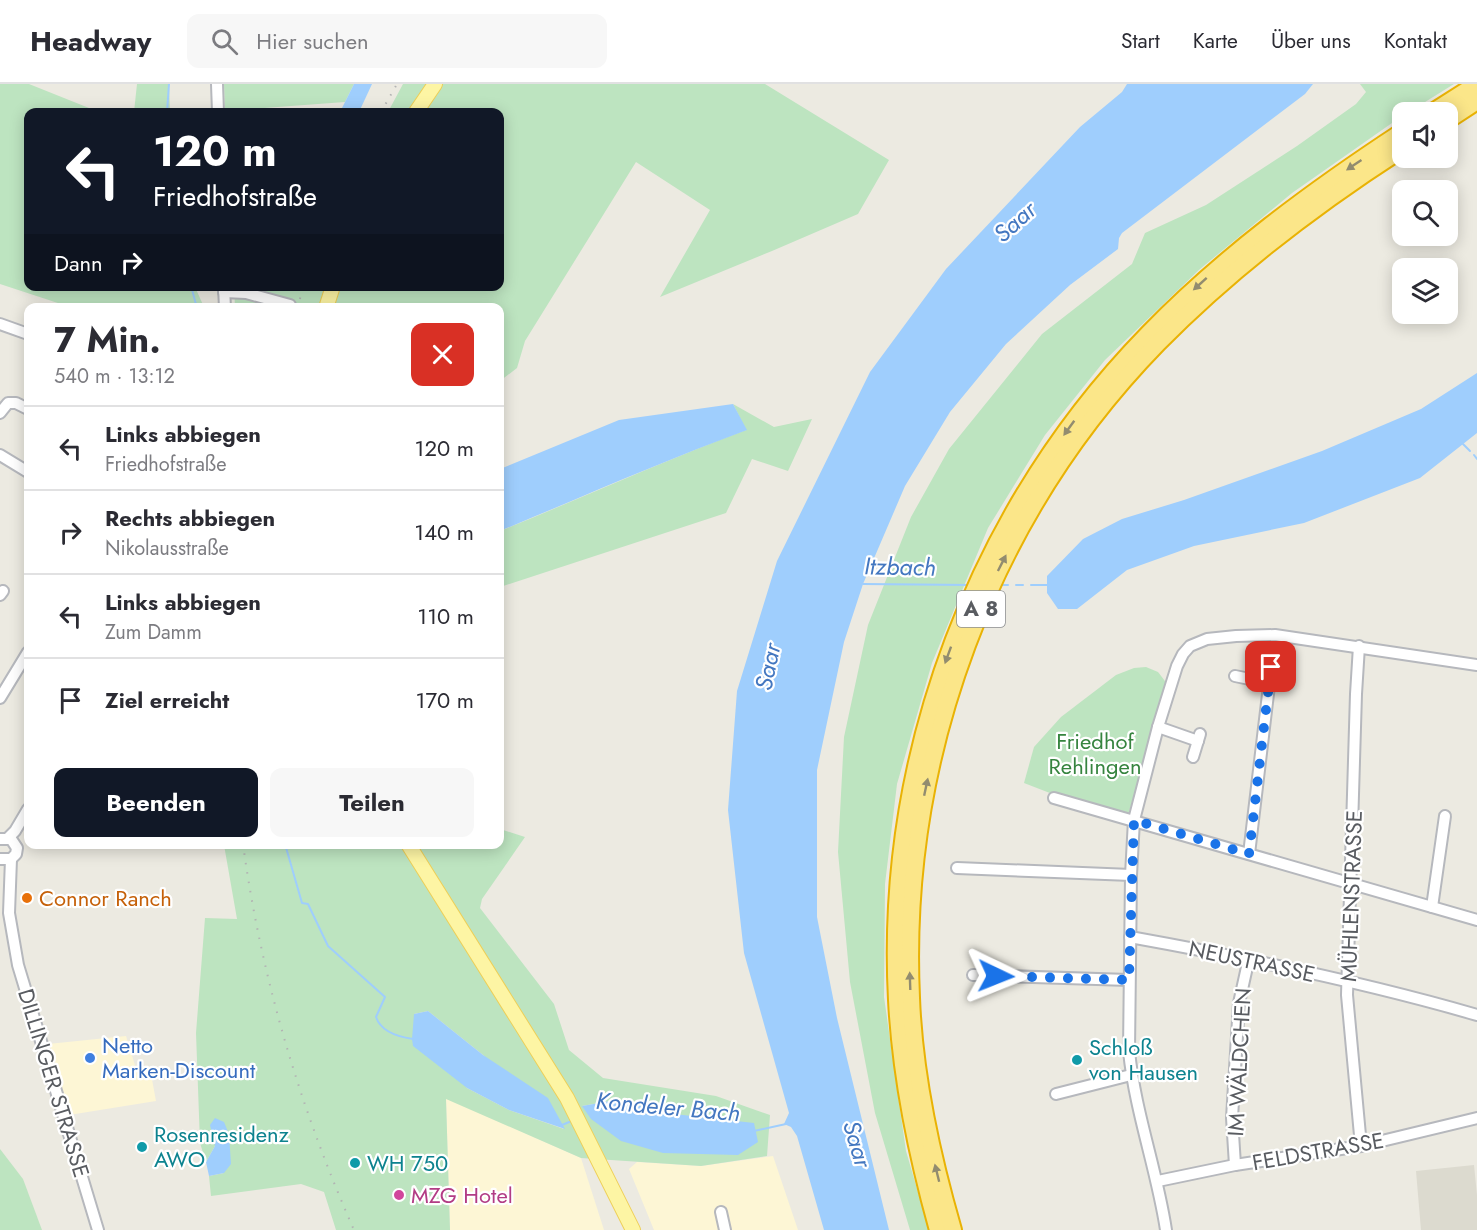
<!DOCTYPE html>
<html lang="de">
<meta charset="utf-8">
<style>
:root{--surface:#fff;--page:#f7f7f7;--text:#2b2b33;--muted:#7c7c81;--line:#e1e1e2;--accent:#111827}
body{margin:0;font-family:Jost,sans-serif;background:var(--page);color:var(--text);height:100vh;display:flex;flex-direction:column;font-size:22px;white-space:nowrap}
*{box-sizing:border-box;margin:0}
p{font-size:20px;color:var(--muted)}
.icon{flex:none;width:33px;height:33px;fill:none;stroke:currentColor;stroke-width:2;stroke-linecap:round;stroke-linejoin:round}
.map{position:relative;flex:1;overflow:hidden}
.details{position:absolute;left:24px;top:219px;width:480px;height:546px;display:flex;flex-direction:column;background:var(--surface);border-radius:12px;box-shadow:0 3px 15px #0003}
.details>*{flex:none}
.guide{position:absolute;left:24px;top:24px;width:480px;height:183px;border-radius:12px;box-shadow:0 3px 15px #0003;background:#111827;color:#fff;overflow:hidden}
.tools{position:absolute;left:1392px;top:18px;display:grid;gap:12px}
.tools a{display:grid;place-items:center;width:66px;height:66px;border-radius:12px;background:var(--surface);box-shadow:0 3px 15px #0003;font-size:30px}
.pin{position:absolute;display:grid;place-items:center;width:51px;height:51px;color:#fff;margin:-26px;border-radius:12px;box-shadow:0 3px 9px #0006}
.me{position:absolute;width:66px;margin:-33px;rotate:92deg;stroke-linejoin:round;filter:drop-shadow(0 0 4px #0008)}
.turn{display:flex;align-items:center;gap:21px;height:126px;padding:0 30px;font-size:27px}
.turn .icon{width:78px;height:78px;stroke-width:2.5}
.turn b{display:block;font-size:42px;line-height:51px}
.then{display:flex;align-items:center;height:57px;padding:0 30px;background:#0003;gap:12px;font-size:22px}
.round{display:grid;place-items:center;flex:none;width:63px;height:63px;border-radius:12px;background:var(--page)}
.overview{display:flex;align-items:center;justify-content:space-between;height:102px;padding:0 30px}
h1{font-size:36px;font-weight:700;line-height:45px}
.primary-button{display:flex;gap:12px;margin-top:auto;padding:12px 30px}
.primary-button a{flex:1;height:69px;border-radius:12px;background:var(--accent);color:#fff;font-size:24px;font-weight:700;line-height:69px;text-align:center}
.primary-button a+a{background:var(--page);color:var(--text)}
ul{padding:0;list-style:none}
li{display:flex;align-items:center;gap:18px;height:84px;padding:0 30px;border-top:2px solid var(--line)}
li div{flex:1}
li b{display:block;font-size:22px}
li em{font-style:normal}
header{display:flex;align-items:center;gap:36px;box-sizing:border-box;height:84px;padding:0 30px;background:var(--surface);border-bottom:2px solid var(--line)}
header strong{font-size:28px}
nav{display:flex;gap:33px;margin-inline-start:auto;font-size:21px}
.search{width:420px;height:54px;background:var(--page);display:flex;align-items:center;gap:15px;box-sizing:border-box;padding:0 21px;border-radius:12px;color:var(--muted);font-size:22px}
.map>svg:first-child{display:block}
.commercial{fill:#fdf6d5}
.education{fill:#dcdacf}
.green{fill:#bde4c0;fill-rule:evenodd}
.water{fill:#9fcefd}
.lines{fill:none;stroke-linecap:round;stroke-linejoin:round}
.stream{stroke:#9fcefd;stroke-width:2}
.minor-casing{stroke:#b6b8bd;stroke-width:14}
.major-casing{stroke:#eecf57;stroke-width:16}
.highway-casing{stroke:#e9b204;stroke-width:20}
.minor{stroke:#fff;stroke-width:10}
.major{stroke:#fdf5a4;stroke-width:14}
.highway{stroke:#fbe689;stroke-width:16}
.rail{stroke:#b2b3b3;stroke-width:2;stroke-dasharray:1.5 8;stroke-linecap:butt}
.oneway{fill:#928c6f}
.route{stroke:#1a73e8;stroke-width:10;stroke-dasharray:0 18}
.food-dot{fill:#e8710a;stroke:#fff;stroke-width:2}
.shop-dot{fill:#3f7fe0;stroke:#fff;stroke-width:2}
.culture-dot{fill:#0f9aa8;stroke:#fff;stroke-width:2}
.hotel-dot{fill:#d1479c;stroke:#fff;stroke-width:2}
.labels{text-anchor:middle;stroke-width:4.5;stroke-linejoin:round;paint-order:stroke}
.shield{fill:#fff;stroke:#8b8d90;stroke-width:1.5}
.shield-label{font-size:21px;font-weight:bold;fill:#595c61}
.park-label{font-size:22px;fill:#36843f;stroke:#fff}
.street-label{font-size:22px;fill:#595c61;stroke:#fff}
.food-label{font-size:22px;fill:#c56008;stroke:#fff;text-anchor:start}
.shop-label{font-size:22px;fill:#366cbe;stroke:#fff;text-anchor:start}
.culture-label{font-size:22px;fill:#0d838f;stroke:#fff;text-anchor:start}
.hotel-label{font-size:22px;fill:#b23c85;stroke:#fff;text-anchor:start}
.water-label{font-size:24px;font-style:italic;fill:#4377c0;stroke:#fff}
</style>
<header>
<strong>Headway</strong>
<div class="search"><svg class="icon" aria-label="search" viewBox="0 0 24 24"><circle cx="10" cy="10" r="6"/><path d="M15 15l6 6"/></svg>Hier suchen</div>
<nav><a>Start</a><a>Karte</a><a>Über uns</a><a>Kontakt</a></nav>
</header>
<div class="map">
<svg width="1477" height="1146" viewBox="0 0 1477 1146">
<rect width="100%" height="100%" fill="#eceae1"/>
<!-- commercial -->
<g class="commercial">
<path d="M126 952 138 991 151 990 156 1017 69 1031 48 960Z"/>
<path d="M446 1014 581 1074 604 1146H450Z"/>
<path d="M773 1072 798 1146H654L629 1085 637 1078 701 1082Z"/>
</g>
<!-- education -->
<path class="education" d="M1474 1081 1477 1111V1146H1421L1416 1087Z"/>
<!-- green -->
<g class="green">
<path d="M0 0H29L99 28H28V202L195 203 204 223H70L0 200Z"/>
<path d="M137 0H169L170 28H134Z"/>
<path d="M224 0H354L345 18 225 27Z"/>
<path d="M403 0H765L889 76 858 130 772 167 660 213 710 126 636 78 525 257 517 284 500 297V224L235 223 234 203H258L270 206 271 202H500V28H388Z"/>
<path d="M1360 0H1454L1409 28H1402V32L1292 109 1200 185 1105 276 1045 351 988 444 932 579 897 700 885 800 884 913 906 1067 929 1146H910L875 1029 850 898 838 768 844 653 868 541 911 433 949 365 1042 250 1132 180 1145 149 1206 121 1297 62 1356 20 1366 8Z"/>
<path d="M733 320 774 343 812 335 788 387 752 375 726 429 500 503V447C582 414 663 377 746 346Z"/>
<path d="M1146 583 1158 588 1168 601 1128 731 1055 711 1024 699 1034 663 1061 633 1116 591 1134 584Z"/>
<path d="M500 745 525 753 482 815 480 824 554 920 569 966 603 994 716 1012 770 1031 767 1072 701 1082 581 1074 446 1015 450 1146H336L324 1108 301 1100 211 1112 209 1092 224 1089 215 1062 206 1078 200 1059 196 949 205 834 237 835 224 761 500 760ZM428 927 483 971 564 1045 509 1026 467 1004 414 930ZM616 1016 674 1030 582 1022Z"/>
<path d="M0 1065 23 1095 42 1146H0Z"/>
</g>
<!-- water -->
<g class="water">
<path d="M354 0H372L359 28H340Z"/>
<path d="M1127 0H1313L1305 10 1122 149 1119 154 1118 165 1070 201 1006 260 950 328 905 402 863 500 844 558 817 686V833L837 934 889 1146H824L797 1052 791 1043 784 1040 789 1029 744 869 728 726 737 607 777 477 870 288 946 185 1080 43 1122 8Z"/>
<path d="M1477 289V349L1420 394 1304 439 1194 462 1127 486 1077 525H1058L1047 509V492L1083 455 1122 435 1184 416 1322 367 1421 325Z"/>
<path d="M733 320 747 346C663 377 582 413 500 447V385L619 336Z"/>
<path d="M428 927 483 971 548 1014 565 1045 509 1026 467 1004 413 962 412 955 414 930Z"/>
<path d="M616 1016 674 1030 754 1039 758 1058 738 1071 663 1069 621 1057 591 1035 582 1022Z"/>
<path d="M215 1034 224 1038 229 1050 231 1080 224 1089 209 1092 206 1078 215 1062 210 1041Z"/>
</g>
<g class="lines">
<!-- stream -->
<g class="stream">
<path d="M167 28 169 0"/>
<path d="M191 202 197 224"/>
<path d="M1463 360 1470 367"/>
<path d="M1474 371 1477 375"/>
<path d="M863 500 971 501"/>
<path d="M1000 501H1008"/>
<path d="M1016 501H1023"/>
<path d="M1031 501H1047"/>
<path d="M285 760 302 819 308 820 328 862 385 913 376 933C381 948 399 953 413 955"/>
<path d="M562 1041 574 1036"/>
<path d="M754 1047 786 1040"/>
</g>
<defs>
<g id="minor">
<path d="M217 0 218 28"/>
<path d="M224 203 225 224"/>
<path d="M224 208 246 209 290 221"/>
<path d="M0 240 28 250"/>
<path d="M0 329 8 319H16L28 325"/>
<path d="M0 371 28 388"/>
<path d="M0 511 3 507"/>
<path d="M1359 562 1356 610 1347 911 1361 1062"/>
<path d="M1235 592 1269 599"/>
<path d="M0 614 28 568"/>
<path d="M1158 643 1198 657"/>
<path d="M1193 673 1200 650"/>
<path d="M1054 714 1477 836"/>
<path d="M8 754 15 747 28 725"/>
<path d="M0 755H11L17 764 16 770 11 775H0"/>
<path d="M1249 770 1273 568"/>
<path d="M11 775 9 829 18 881 98 1146"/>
<path d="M957 784 1131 791"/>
<path d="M1432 823 1445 732"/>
<path d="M1130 853C1247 874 1363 898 1477 931"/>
<path d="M973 891 1129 896"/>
<path d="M1056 1010 1131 991"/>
<path d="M1235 1081 1232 1034 1239 919 1249 874"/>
<path d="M1158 1097 1235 1081 1361 1062 1477 1034"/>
<path d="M721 1128 725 1146"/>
<path d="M1166 1146C1157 1086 1135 1028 1129 967L1131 791 1134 736 1158 643 1177 582 1183 570 1190 562 1207 555 1236 552 1275 551 1477 581"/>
</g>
<g id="major">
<path d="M416 28 435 0"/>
<path d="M326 224 333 202"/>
<path d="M408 760 567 1014 633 1146"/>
</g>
<g id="highway">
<path d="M1433 28 1477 0"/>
<path d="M1448 36 1477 17"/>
<path d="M938 1146C917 1071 901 995 897 916 884 671 977 425 1149 249 1224 172 1312 107 1402 48"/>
<path d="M953 1146C931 1070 914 993 911 914 900 673 989 432 1158 259 1231 185 1315 121 1402 65"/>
</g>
</defs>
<!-- minor casing -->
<use href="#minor" class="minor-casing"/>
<!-- major casing -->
<use href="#major" class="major-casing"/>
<!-- highway casing -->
<use href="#highway" class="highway-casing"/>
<!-- minor -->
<use href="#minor" class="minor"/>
<!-- major -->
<use href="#major" class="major"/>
<!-- highway -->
<use href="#highway" class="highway"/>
<!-- rail -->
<g class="rail">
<path d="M381 28 397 0"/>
<path d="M297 224 304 202"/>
<path d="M243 760C261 893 300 1024 354 1146"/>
</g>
</g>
<!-- one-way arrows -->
<defs><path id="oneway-solid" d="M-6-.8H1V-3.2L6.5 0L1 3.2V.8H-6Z" transform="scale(1.5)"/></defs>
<g class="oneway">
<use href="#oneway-solid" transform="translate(1354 81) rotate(146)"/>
<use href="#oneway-solid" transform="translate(1200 200) rotate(138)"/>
<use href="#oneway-solid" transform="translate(1069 344) rotate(126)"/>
<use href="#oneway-solid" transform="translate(1002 479) rotate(-63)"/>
<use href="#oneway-solid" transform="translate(948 571) rotate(110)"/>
<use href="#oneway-solid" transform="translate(926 703) rotate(-78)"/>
<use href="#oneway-solid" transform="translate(910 897) rotate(-92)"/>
<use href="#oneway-solid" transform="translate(937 1089) rotate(-104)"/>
</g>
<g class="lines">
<!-- route -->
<path class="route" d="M996 892 1129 896 1134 736 1249 770 1271 583"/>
</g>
<!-- markers -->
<circle class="food-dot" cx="27" cy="814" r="6"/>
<circle class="shop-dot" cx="90" cy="974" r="6"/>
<g class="culture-dot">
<circle cx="1077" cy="976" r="6"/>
<circle cx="142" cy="1063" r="6"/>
<circle cx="355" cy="1079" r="6"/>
</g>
<circle class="hotel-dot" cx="399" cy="1111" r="6"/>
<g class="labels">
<!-- shield labels -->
<rect class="shield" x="957" y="507" width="48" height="36" rx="4.5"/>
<g class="shield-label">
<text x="981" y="532">A 8</text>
</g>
<!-- park labels -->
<g class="park-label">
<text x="1095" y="665">Friedhof<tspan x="1095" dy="25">Rehlingen</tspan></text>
</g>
<!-- street labels -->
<g class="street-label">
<text transform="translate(1351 812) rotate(-88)" y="8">MÜHLENSTRASSE</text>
<text transform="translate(1252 877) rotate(12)" y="8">NEUSTRASSE</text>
<text transform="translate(1239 978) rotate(-87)" y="8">IM WÄLDCHEN</text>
<text transform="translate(54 999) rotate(73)" y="8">DILLINGER STRASSE</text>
<text transform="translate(1318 1067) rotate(-10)" y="8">FELDSTRASSE</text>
</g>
<!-- food labels -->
<g class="food-label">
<text x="39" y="822">Connor Ranch</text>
</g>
<!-- shop labels -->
<g class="shop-label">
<text x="102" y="969">Netto<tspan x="102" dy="25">Marken-Discount</tspan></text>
</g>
<!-- culture labels -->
<g class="culture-label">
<text x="1089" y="971">Schloß<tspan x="1089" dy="25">von Hausen</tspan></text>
<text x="154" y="1058">Rosenresidenz<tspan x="154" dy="25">AWO</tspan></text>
<text x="367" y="1087">WH 750</text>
</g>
<!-- hotel labels -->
<g class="hotel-label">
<text x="411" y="1119">MZG Hotel</text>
</g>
<!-- water labels -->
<g class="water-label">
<text transform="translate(1015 138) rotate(-42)" y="8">Saar</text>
<text transform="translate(900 483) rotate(1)" y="8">Itzbach</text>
<text transform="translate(768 583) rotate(-78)" y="8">Saar</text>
<text transform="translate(668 1023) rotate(5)" y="8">Kondeler Bach</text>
<text transform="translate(857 1060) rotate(74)" y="8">Saar</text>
</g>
</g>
</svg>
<div class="tools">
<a><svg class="icon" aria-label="sound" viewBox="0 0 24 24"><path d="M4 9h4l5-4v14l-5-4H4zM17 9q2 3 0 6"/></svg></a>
<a><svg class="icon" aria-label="search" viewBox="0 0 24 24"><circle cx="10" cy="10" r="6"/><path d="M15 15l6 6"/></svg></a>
<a><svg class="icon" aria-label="layers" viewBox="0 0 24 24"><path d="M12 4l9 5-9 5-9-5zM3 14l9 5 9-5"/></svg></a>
</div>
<div class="pin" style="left:1271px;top:583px;background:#d93025"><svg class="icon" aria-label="arrive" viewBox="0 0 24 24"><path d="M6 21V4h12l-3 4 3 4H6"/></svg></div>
<svg class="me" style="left:996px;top:892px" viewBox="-20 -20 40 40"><path d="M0-17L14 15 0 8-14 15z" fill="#1a73e8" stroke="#fff" stroke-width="4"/></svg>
<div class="guide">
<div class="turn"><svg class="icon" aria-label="left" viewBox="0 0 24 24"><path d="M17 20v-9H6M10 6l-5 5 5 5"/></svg><div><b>120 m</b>Friedhofstraße</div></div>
<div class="then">Dann<svg class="icon" aria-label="right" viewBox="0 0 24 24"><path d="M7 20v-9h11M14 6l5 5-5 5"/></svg></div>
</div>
<section class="details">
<div class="overview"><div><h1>7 Min.</h1><p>540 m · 13:12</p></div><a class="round" style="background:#d93025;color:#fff"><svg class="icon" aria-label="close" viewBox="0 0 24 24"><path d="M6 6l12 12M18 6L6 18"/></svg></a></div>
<ul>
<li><svg class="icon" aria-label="left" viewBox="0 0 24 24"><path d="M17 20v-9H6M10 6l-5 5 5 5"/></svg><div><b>Links abbiegen</b><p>Friedhofstraße</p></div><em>120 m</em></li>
<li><svg class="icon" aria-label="right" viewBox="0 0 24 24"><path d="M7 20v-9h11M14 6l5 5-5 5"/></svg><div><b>Rechts abbiegen</b><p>Nikolausstraße</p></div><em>140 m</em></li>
<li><svg class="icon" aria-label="left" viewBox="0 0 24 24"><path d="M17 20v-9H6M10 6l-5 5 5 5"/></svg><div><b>Links abbiegen</b><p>Zum Damm</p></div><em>110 m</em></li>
<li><svg class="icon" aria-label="arrive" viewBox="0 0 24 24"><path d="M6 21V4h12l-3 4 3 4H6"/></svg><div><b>Ziel erreicht</b></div><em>170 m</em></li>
</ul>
<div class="primary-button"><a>Beenden</a><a>Teilen</a></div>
</section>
</div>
